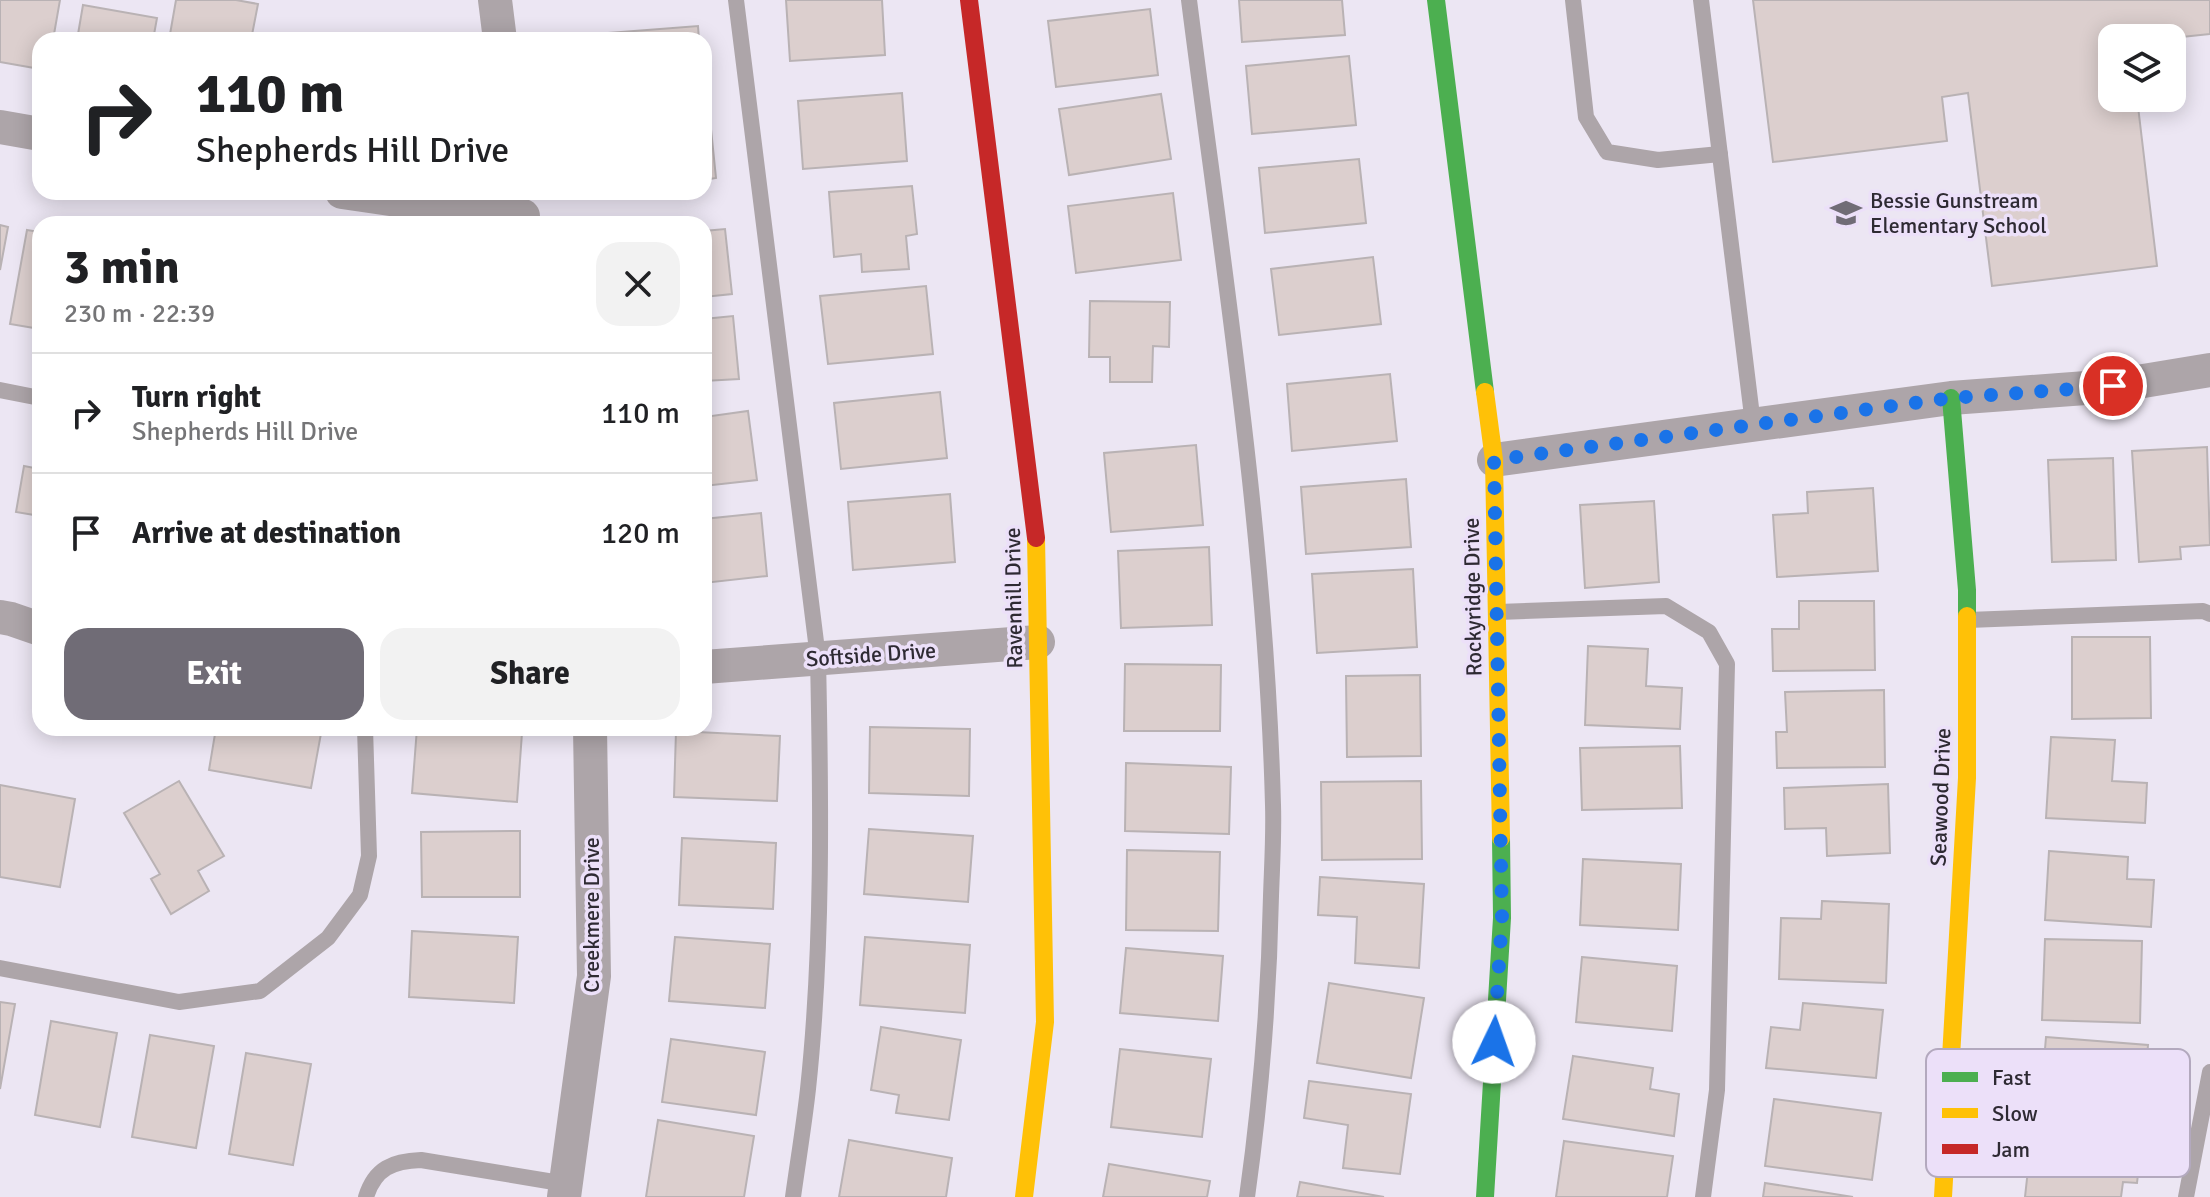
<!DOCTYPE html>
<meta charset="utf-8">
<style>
:root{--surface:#fff;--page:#f2f2f2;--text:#202124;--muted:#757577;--line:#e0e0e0;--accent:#706c76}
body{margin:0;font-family:Signika,sans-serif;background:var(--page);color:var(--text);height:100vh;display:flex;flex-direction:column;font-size:30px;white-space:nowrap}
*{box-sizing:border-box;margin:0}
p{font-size:26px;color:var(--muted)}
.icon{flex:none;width:44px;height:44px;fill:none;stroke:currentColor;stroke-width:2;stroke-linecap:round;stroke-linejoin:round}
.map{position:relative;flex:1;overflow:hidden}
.details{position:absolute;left:32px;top:216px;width:680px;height:520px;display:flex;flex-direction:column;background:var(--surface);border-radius:24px;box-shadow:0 4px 20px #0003}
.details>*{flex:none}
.banner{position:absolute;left:32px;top:32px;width:680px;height:168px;border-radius:24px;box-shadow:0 4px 20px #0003;background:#fff;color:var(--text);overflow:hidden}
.fabs{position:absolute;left:2098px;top:24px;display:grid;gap:16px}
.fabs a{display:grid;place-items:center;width:88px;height:88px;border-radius:16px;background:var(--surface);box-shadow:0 4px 20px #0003;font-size:40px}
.pin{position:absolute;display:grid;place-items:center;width:68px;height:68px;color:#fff;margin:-34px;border:4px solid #fff;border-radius:50%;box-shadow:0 2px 8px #0007}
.me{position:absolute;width:88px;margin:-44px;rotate:3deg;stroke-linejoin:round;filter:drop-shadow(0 0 6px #0008)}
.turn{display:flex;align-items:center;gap:28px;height:168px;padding:0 32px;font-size:36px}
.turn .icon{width:104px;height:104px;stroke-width:2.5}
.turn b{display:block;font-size:56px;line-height:68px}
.round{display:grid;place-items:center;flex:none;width:84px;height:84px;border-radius:24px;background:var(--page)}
.overview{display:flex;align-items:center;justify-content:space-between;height:136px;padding:0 32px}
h1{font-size:48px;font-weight:700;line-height:60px}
.button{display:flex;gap:16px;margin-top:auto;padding:16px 32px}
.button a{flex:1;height:92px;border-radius:24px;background:var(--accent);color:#fff;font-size:32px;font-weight:700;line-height:92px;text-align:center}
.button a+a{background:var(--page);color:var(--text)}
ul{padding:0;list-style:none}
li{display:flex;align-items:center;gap:24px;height:120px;padding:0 32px;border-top:2px solid var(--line)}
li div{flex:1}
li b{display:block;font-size:30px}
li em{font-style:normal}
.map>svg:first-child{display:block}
.building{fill:#dccfce;stroke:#b9b2b4;stroke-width:2}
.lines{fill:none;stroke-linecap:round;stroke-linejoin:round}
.lane{stroke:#ada5a9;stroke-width:16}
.street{stroke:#ada5a9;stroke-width:34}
.fast{stroke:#4caf50;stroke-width:18}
.slow{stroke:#ffc107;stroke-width:18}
.jam{stroke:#c62828;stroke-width:18}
.route{stroke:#1a73e8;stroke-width:14;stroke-dasharray:0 25.2}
.labels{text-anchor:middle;stroke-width:7;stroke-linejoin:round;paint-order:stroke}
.poi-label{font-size:22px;fill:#2e2a33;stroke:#ece0f9;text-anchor:start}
.street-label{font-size:22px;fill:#2e2a33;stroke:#ece0f9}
.key{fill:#ece0f9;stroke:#b3a9be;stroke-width:2}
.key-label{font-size:22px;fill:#2e2a33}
</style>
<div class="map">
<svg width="2210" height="1197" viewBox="0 0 2210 1197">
<rect width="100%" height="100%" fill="#ece6f3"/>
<!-- building -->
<g class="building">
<path d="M0 0H60L53 40H40V69L0 62Z"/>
<path d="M176 0H236L258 4 251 40H169Z"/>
<path d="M786 0H882L885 55 790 61Z"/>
<path d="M1239 0H1342L1345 35 1242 42Z"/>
<path d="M1753 0H2210V34L2172 38H2112V98H2137L2157 266 1992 286 1968 93 1942 97 1947 141 1773 162Z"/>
<path d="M83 5 157 18 153 40H77Z"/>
<path d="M1150 9 1158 75 1056 87 1048 21Z"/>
<path d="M698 26 699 40H596V34Z"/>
<path d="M1349 56 1356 125 1252 134 1246 66Z"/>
<path d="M902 93 907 161 803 169 798 101Z"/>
<path d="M1161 94 1171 159 1069 175 1059 109Z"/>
<path d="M704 110H709L716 178 704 180Z"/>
<path d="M1359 159 1366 223 1265 233 1259 168Z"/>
<path d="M912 186 917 234 906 236 909 269 862 272 861 254 834 257 829 192Z"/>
<path d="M1173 193 1181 260 1076 273 1068 206Z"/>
<path d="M0 225 8 227 0 270Z"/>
<path d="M725 229 732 294 704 297V231Z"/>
<path d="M27 230 40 232V329L10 324Z"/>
<path d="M1373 257 1381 324 1279 335 1271 269Z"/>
<path d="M926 286 933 354 828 364 820 296Z"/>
<path d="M1090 301 1170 302 1169 347 1153 346 1152 382H1110V357H1089Z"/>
<path d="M733 316 739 379 704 381V319Z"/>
<path d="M1390 374 1397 441 1292 451 1287 384Z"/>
<path d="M940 392 947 458 841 469 834 403Z"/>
<path d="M748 411 757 480 704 486V417Z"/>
<path d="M1196 445 1203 525 1111 532 1104 453Z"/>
<path d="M2207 447 2210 545 2180 547 2181 559 2139 562 2132 451Z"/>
<path d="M2113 458 2116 560 2052 562 2048 460Z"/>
<path d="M24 466 40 469V516L16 512Z"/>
<path d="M1406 479 1411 547 1306 554 1301 487Z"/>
<path d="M1873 488 1878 571 1777 577 1773 515 1808 513 1807 492Z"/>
<path d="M950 494 955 562 853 570 848 502Z"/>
<path d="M1654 501 1659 582 1585 588 1580 505Z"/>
<path d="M761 513 767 576 704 583V519Z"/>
<path d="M1209 547 1212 625 1121 628 1118 551Z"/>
<path d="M1413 569 1417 647 1317 653 1312 574Z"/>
<path d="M1799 601H1874L1875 670 1773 671 1772 629H1799Z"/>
<path d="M2072 637H2150L2151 718 2072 719Z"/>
<path d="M1588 646 1648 649 1646 686 1682 688 1680 729 1585 725Z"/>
<path d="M1125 664 1221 665 1220 731H1124Z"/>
<path d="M1420 675 1421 756 1347 757 1346 676Z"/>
<path d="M1884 690 1885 767 1777 768 1776 732H1787L1785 692Z"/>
<path d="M870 727 970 729 969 796 869 793Z"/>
<path d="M216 728H322L311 788 209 770Z"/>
<path d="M417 728H455L522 733 517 802 412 793Z"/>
<path d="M676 731 780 736 777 801 674 797Z"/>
<path d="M2051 737 2115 740 2112 781 2147 783 2145 823 2046 818Z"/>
<path d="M1680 746 1682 808 1582 810 1580 748Z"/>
<path d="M1126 763 1231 767 1229 834 1125 831Z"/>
<path d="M179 781 224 856 198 871 209 891 171 914 151 879 160 874 124 813Z"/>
<path d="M1421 781 1422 859 1322 860 1321 782Z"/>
<path d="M1888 784 1890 853 1827 856 1826 828 1785 829 1784 788Z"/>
<path d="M0 785 75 799 60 887 0 877Z"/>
<path d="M869 829 973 836 968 902 864 894Z"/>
<path d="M520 831V897H422L421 832Z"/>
<path d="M682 838 776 843 773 909 679 905Z"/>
<path d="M1127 850 1220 852 1218 931 1126 930Z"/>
<path d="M2049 851 2128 857 2127 879 2154 880 2151 927 2045 920Z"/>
<path d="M1583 859 1681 864 1678 930 1580 925Z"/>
<path d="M1320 877 1424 884 1419 968 1355 963 1357 917 1318 915Z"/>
<path d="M1822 901 1889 904 1886 983 1779 979 1781 918 1821 919Z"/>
<path d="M412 931 518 937 514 1003 409 997Z"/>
<path d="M675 937 770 944 765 1008 669 1001Z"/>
<path d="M865 937 970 945 965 1013 860 1005Z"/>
<path d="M2045 939 2142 941 2140 1023 2042 1020Z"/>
<path d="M1126 948 1223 956 1218 1021 1120 1013Z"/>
<path d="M1582 957 1677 966 1672 1031 1576 1022Z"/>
<path d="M1329 983 1424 998 1411 1078 1317 1063Z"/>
<path d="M0 1002 15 1004 0 1089Z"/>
<path d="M1803 1003 1883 1010 1876 1078 1766 1068 1771 1027 1800 1030Z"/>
<path d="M51 1021 117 1033 100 1127 35 1115Z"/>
<path d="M881 1027 961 1040 949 1120 896 1113 899 1095 871 1090Z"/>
<path d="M150 1035 214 1046 196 1148 132 1137Z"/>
<path d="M2046 1037 2148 1045 2145 1084 2117 1081 2113 1127 2039 1121Z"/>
<path d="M671 1039 765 1052 756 1115 662 1102Z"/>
<path d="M1120 1049 1211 1059 1202 1137 1111 1127Z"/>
<path d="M246 1053 311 1064 293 1165 229 1154Z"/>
<path d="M1573 1056 1653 1068 1650 1089 1679 1094 1674 1136 1563 1119Z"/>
<path d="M1309 1081 1411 1094 1400 1174 1343 1168 1348 1125 1304 1118Z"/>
<path d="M1774 1099 1881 1113 1872 1180 1765 1166Z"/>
<path d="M658 1120 754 1136 744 1197H646Z"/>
<path d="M2032 1133 2141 1147 2137 1183 2123 1182 2121 1197H2025Z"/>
<path d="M849 1140 952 1158 946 1197H839Z"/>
<path d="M1564 1141 1673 1156 1667 1197H1556Z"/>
<path d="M1109 1164 1210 1181 1207 1197H1103Z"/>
<path d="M1300 1182 1384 1197H1297Z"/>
<path d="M1765 1183 1853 1197H1763Z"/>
</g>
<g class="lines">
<!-- lane -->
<g class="lane">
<path d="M736 0 818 658C821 800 823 948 808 1089 804 1125 798 1161 793 1197"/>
<path d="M1189 0C1223 268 1266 535 1273 805 1274 835 1272 866 1271 896 1269 997 1261 1097 1247 1197"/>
<path d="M1573 0 1586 117 1607 152 1658 160 1720 154"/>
<path d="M1701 0 1753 424"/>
<path d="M0 390 40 398"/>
<path d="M1498 612 1666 606 1709 632 1727 664 1717 1090 1703 1197"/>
<path d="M1968 620 2203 611 2210 614"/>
<path d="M0 968 179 1002 260 991 328 938 360 895 369 856 365 728"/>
<path d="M366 1197C375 1168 393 1161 421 1160L566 1184"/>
<path d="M2186 1197 2210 1072"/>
</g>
<!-- street -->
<g class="street">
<path d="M495 0 500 40"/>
<path d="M0 127 40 134"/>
<path d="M342 192 486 213 523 216"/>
<path d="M1494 460 1951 398 2113 386 2210 370"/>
<path d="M0 617 11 619 40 629"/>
<path d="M704 667 1038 642"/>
<path d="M564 1197 594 976 590 728"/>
</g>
<!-- fast -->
<g class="fast">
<path d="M1436 0 1485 392"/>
<path d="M1951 398 1967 590V616"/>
<path d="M1485 1197 1502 918 1501 838"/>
</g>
<!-- slow -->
<g class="slow">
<path d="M1485 392 1494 460 1501 838"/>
<path d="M1024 1197 1045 1022 1036 538"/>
<path d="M1943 1197 1967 778V616"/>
</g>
<!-- jam -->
<path class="jam" d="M969 0 1036 538"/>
</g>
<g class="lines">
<!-- route -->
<path class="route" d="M1494 1042 1502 918 1494 460 1951 398 2113 386"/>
</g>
<!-- icons -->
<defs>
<symbol id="school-bare" viewBox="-9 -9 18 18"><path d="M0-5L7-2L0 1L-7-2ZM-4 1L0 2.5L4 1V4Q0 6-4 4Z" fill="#706c76" stroke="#ece0f9" stroke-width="2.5" paint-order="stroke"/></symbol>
</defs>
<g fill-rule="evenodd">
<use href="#school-bare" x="1824" y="191" width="44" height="44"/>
</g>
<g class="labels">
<!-- poi labels -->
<g class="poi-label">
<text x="1870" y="208">Bessie Gunstream<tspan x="1870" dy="25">Elementary School</tspan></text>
</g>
<!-- street labels -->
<g class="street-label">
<text transform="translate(1472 597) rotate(-91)" y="8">Rockyridge Drive</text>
<text transform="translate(1013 598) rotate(-91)" y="8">Ravenhill Drive</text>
<text transform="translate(871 654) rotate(-4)" y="8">Softside Drive</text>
<text transform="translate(1940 797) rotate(-88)" y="8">Seawood Drive</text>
<text transform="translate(591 915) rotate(-90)" y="8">Creekmere Drive</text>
</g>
</g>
<!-- legend -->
<rect x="1926" y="1049" width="264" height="128" rx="12" class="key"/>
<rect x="1942" y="1072" width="36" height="10" fill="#4caf50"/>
<rect x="1942" y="1108" width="36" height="10" fill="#ffc107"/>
<rect x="1942" y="1144" width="36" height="10" fill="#c62828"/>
<g class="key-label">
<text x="1992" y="1085">Fast</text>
<text x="1992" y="1121">Slow</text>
<text x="1992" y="1157">Jam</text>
</g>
</svg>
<div class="fabs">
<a><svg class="icon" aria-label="layers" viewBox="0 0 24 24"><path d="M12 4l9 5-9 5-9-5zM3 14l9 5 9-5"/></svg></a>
</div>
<div class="pin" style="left:2113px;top:386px;background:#d93025"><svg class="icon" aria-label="arrive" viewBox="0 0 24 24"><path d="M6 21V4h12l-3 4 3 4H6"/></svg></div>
<svg class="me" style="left:1494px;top:1042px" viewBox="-20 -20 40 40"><circle r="19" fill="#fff"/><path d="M0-13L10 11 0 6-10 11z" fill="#1a73e8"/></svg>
<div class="banner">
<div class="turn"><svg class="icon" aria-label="right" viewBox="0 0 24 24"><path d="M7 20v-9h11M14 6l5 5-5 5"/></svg><div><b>110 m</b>Shepherds Hill Drive</div></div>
</div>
<section class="details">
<div class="overview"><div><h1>3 min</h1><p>230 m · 22:39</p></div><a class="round"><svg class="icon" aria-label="close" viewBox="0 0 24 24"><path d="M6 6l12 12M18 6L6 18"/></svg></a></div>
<ul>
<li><svg class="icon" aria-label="right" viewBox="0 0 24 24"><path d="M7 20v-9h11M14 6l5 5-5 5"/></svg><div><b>Turn right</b><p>Shepherds Hill Drive</p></div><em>110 m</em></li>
<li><svg class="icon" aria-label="arrive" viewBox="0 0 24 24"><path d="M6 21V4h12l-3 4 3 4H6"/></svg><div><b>Arrive at destination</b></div><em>120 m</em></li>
</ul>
<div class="button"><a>Exit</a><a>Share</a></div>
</section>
</div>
